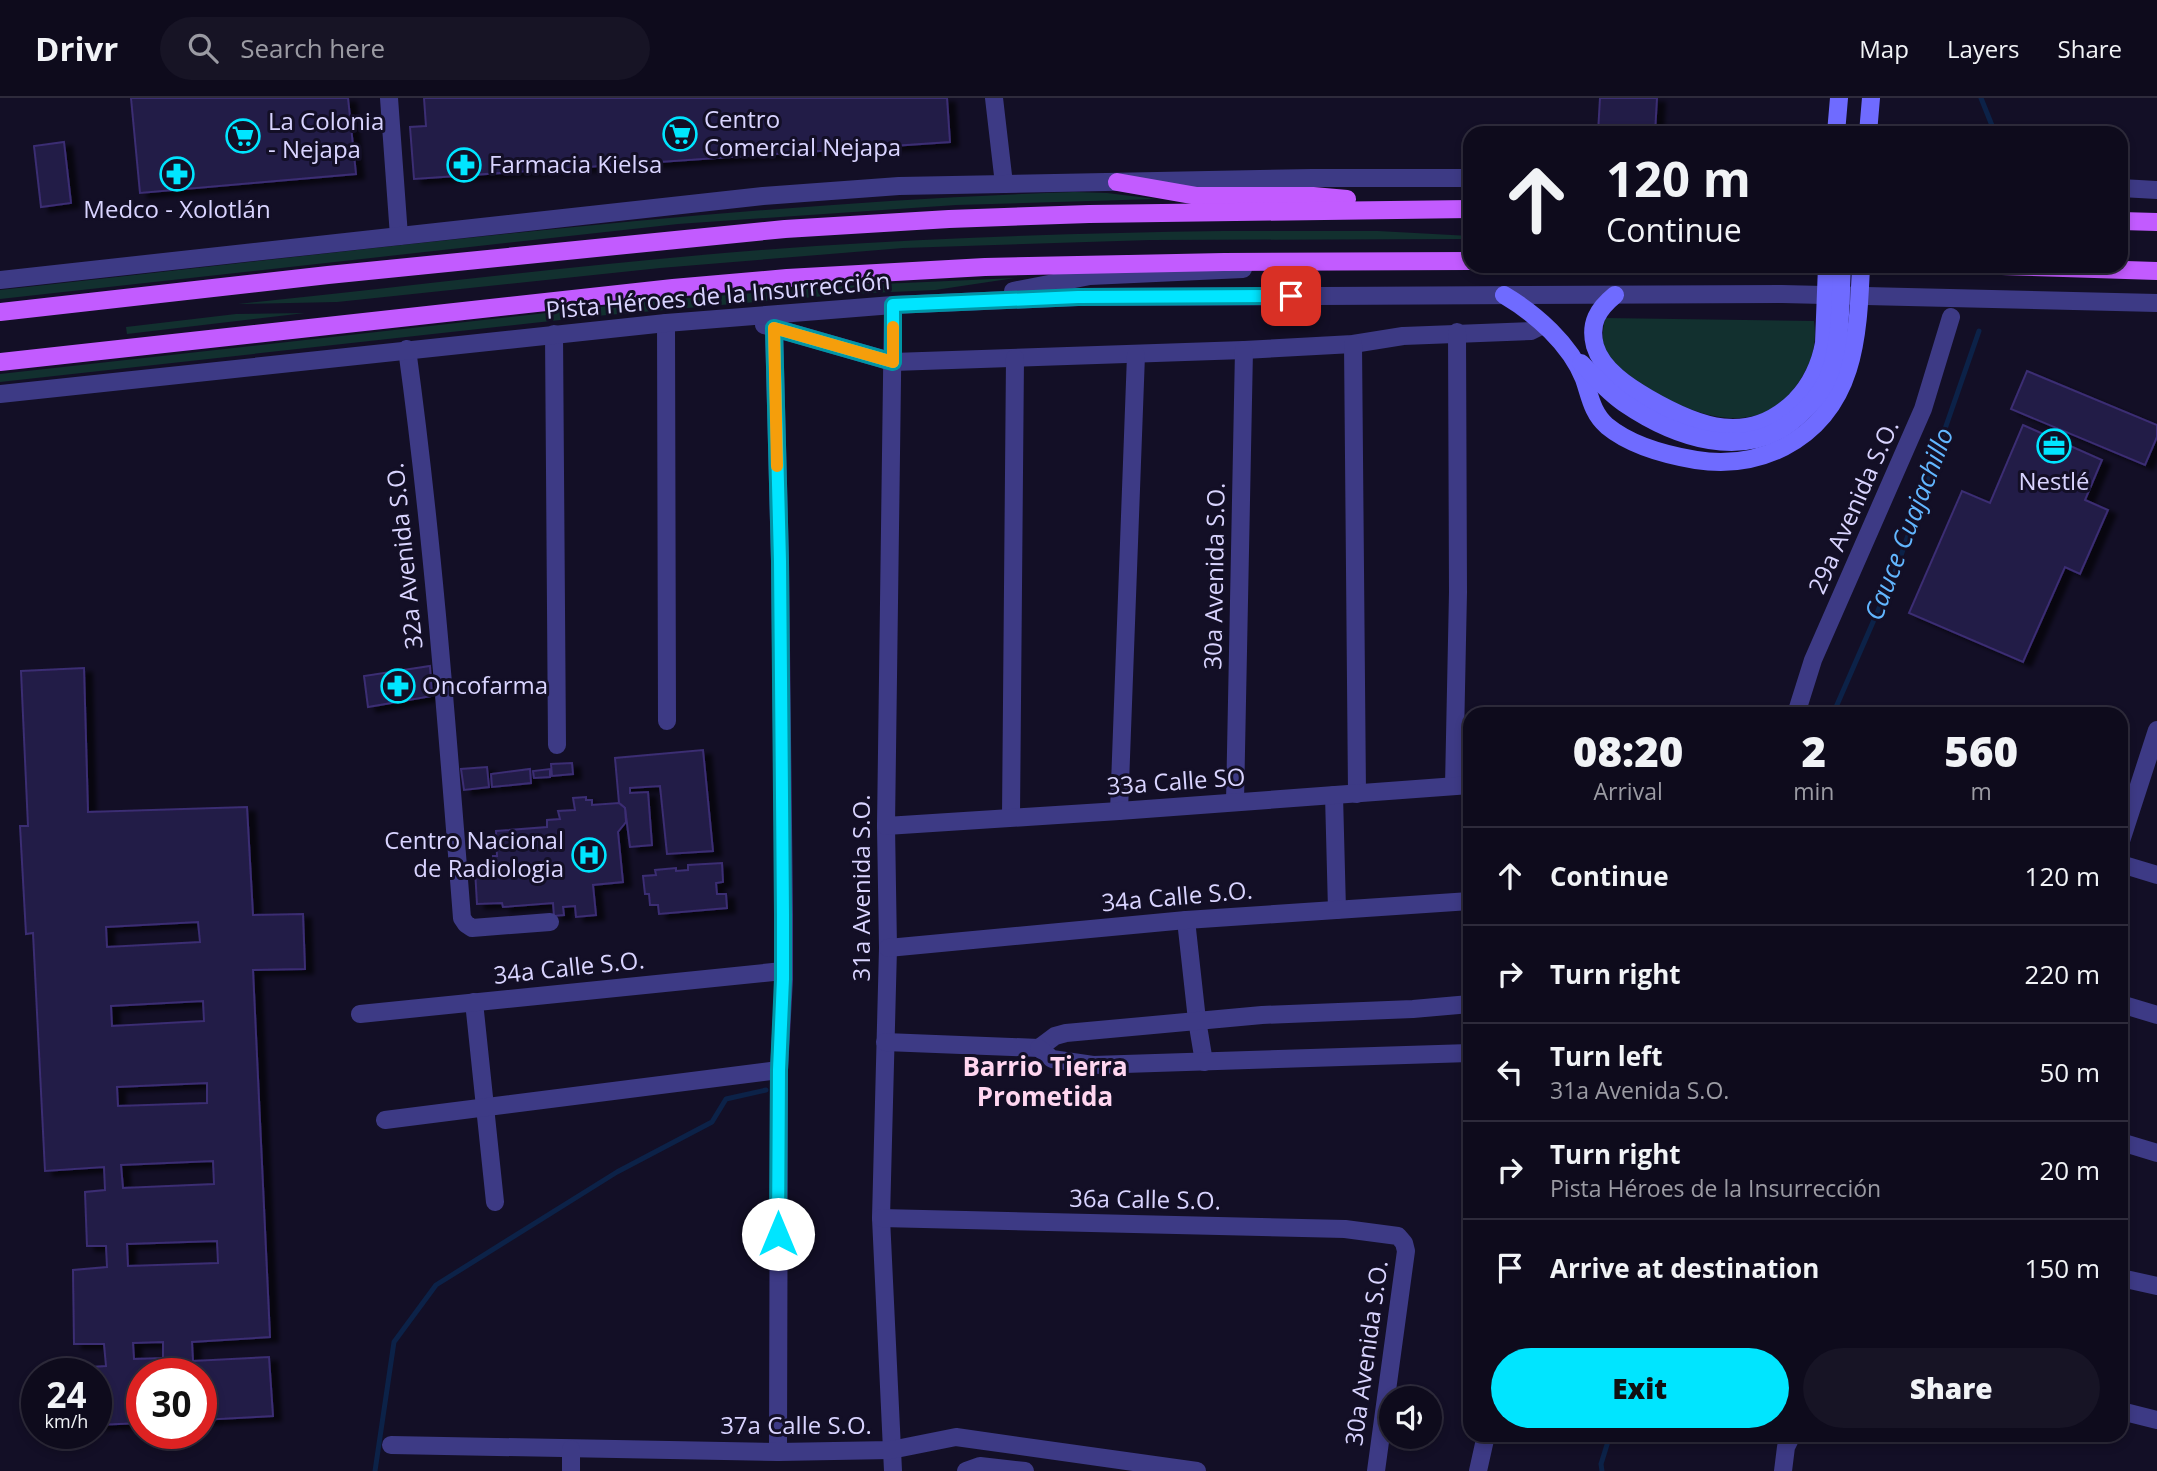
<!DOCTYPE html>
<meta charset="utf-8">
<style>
:root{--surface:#0e0b1c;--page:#171425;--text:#f1f3f6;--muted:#9b9ba3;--line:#2e2b3b;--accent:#00e5ff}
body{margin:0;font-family:"Open Sans",sans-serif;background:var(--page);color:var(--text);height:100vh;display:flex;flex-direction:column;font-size:26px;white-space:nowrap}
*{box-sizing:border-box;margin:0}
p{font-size:23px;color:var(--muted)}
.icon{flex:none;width:38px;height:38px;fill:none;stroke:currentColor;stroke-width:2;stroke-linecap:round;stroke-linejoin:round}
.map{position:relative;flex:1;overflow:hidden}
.details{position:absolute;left:1463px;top:609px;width:665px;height:735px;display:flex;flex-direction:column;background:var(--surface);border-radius:21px;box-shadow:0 4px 10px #0003,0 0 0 2px var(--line)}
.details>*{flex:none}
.banner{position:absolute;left:1463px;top:28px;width:665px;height:147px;border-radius:21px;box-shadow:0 4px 10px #0003,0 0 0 2px var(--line);background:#0e0b1c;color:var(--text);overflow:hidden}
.fabs{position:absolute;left:1379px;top:1288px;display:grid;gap:14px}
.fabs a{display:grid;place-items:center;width:63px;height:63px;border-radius:50%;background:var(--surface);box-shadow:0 4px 10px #0003,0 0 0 2px var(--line);font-size:35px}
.speed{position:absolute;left:21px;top:1260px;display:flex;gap:14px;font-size:35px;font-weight:700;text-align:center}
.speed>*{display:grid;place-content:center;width:91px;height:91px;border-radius:50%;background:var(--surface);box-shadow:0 4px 10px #0003,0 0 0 2px var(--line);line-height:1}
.speed small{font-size:18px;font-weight:400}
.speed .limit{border:10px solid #d22;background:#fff;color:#111}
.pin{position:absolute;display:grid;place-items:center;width:60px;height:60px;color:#fff;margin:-30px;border-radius:14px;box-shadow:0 4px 10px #0006}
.me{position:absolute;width:77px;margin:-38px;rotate:0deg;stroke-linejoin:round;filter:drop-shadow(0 0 5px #0008)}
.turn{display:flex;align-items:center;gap:24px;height:147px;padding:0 28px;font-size:32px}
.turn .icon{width:91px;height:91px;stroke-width:2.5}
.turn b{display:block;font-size:49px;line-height:60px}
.eta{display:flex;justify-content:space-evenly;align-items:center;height:119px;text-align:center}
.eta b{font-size:42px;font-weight:800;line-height:49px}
.action{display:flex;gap:14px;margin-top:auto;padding:14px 28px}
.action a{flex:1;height:80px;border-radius:42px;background:var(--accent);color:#111;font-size:28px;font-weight:800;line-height:80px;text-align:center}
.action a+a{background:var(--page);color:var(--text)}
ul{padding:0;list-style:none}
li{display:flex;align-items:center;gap:21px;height:98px;padding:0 28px;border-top:2px solid var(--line)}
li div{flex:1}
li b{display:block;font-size:26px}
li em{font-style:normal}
header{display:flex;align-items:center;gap:42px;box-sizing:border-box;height:98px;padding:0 35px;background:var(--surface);border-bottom:2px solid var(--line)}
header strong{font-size:33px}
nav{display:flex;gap:38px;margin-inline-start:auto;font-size:24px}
.search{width:490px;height:63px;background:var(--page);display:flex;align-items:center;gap:18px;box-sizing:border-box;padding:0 24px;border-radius:38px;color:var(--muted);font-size:26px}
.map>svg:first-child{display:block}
.green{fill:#12302f}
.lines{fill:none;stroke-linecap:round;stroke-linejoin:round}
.stream{stroke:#0c2248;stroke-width:5}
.building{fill:#241b47;stroke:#3b2d73;stroke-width:2;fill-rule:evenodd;filter:url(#shadow)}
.minor{stroke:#3d3a85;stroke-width:18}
.tertiary{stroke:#3d3a85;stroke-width:18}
.secondary{stroke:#6f6bff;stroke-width:18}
.primary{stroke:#c25bff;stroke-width:18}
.route-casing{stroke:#0095a6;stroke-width:18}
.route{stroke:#00e5ff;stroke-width:12}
.slow{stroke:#f59e0b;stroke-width:12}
.labels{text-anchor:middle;stroke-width:6;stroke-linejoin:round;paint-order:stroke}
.poi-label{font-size:24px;fill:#d9d4ff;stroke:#130f26;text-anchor:start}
.street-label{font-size:24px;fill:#d9d4ff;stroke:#130f26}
.water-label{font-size:26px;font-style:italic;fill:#62b6ff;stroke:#130f26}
.neighbourhood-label{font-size:26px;font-weight:bold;fill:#ffd6f0;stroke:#130f26}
</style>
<header>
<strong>Drivr</strong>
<div class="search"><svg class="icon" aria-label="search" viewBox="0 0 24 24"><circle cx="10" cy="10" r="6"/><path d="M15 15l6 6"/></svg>Search here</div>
<nav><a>Map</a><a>Layers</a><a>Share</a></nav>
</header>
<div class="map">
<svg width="2157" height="1373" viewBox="0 0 2157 1373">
<defs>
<filter id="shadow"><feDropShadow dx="8" dy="4.5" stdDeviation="2" flood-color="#0009"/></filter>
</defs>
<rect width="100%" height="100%" fill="#130f26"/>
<!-- green -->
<g class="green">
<path d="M1075 94 1107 95 1156 101 956 107 678 126 0 201V192C358 153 715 106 1075 94Z"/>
<path d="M1223 133H1378L1470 138V141L1150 142 903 150 660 170 337 204 238 206C430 186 623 161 816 148 952 139 1087 135 1223 133Z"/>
<path d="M1015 180 935 192 848 196 596 218 0 284V276L663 202 859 187Z"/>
<path d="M305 215 127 236 126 229 236 216Z"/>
<path d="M1605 220 1814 223C1817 244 1813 260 1802 279 1766 340 1704 323 1653 293 1638 284 1618 271 1607 256 1600 246 1603 232 1605 220Z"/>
</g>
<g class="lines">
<!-- stream -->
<g class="stream">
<path d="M1981 0 1995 35"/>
<path d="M1833 616 1897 469 1979 233"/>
<path d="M375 1373 394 1244 436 1187 617 1074 712 1024 726 1001 766 992"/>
<path d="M1602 1373 1601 1366 1610 1337"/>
</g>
</g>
<!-- building -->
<g class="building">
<path d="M131 0H348L356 76 140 95Z"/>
<path d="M424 0H947L950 44 414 81 410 29 426 28Z"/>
<path d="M1600 0H1657L1655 35H1598Z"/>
<path d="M64 44 71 105 41 109 34 48Z"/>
<path d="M2027 273 2157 327V339L2145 367 2011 311Z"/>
<path d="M2023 327 2102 362 2085 402 2108 412 2080 476 2065 469 2023 564 1909 515 1962 393 1990 405Z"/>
<path d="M430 568 432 598 368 609 364 578Z"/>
<path d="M84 570 88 714 247 709 253 817 303 816 305 871 253 872 270 1239 192 1244 193 1263 269 1259 273 1318 201 1322V1276H142V1325L96 1327V1276H59V1271L106 1268 104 1246H74L73 1172 107 1169 106 1148H87L85 1094 105 1092 104 1069 45 1073 33 835 26 836 20 728H28L21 573ZM198 824 200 844 107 849 106 829ZM203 903 204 923 112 928 111 908ZM207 985V1005L118 1008 117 989ZM213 1063 214 1086 123 1090 121 1067ZM217 1143 218 1165 128 1168 127 1146ZM163 1244V1260L134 1261 133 1245Z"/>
<path d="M703 652 713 753 667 756 660 688 630 690V695L648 694 652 747 630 749 625 710 619 705 615 660Z"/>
<path d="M572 665 573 676 552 678 551 666Z"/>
<path d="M487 669 489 689 464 692 461 671Z"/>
<path d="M530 671 531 685 492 689 491 676Z"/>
<path d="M550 671V679L534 680 533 673Z"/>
<path d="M586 699V702H592V707L619 705 625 710 626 724 618 734 623 784 593 787 596 817 576 819 575 808 563 809 564 817 554 818 553 805 503 809 502 805 477 806 475 771 494 770 493 758H497L496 733 547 729V722L560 721 558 713 575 712 573 700Z"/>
<path d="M722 765 723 784 716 785 717 796H726L727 810 659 816 658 807H650L649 796H645L643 778 656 777 655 772 676 770V773L688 772V767Z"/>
</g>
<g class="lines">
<!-- minor -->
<g class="minor">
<path d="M389 0 399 138"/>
<path d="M994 0 1004 86"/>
<path d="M666 225 667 623"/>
<path d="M764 227 893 264 1244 252 1353 246 1403 238 1531 233 1543 227"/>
<path d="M774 230 780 463 784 816V881L779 972 778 1354"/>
<path d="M554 236 557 647"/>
<path d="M1353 246 1357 696"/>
<path d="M407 251C433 440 447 630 462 820L466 826 472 830 550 824"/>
<path d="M1796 616 1813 562 1923 311 1951 219"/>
<path d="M1454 688 1458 494 1457 234"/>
<path d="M1334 697 1337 812"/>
<path d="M1235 704 1244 252"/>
<path d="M1119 713 1136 257"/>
<path d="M1011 718 1015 260"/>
<path d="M886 728 888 850 881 1120 893 1373"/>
<path d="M2121 743 2157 632"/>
<path d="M1186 822 1197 922 1204 964"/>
<path d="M888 850 1186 822 1470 803"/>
<path d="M474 904 495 1104"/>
<path d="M2121 906 2157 917"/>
<path d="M360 916 783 873"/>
<path d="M885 944 1039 950 1055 938 1066 935 1262 917 1413 911 1470 906"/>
<path d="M1039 950 1052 961 1093 967 1470 955"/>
<path d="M385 1022 779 972"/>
<path d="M2121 1044 2157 1055"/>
<path d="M881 1120 1345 1131 1398 1138 1404 1145 1406 1153 1376 1373"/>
<path d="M2121 1180 2157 1188"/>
<path d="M2121 1313 2157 1322"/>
<path d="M391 1347 778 1354 891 1352 956 1339 1197 1373"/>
<path d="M571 1373V1351"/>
<path d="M966 1373 980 1368 1025 1373"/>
<path d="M1478 1373 1486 1337"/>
<path d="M1783 1373 1786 1349 1792 1337"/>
</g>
<!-- tertiary -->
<g class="tertiary">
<path d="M2121 90 2157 92"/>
<path d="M0 182 763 98 899 88 1312 80H1470"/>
<path d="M1013 193 1090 178 1243 171"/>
<path d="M893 207 886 728 1119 713 1470 687"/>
<path d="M0 296 666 225 893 207 1078 199 1782 196 2157 205"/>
<path d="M2121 766 2157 777"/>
</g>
<!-- secondary -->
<g class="secondary">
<path d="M1836 35 1839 0"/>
<path d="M1868 35 1871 0"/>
<path d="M1504 197C1536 216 1570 246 1584 281 1590 298 1592 315 1607 328 1630 347 1666 357 1696 362 1727 367 1756 363 1784 349 1855 312 1858 239 1861 168"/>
<path d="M1615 197C1598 211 1589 225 1595 248 1602 272 1629 289 1648 300 1698 329 1749 349 1796 302 1811 286 1820 267 1824 245L1827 168"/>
<path d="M1581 265C1595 279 1608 294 1624 305 1674 339 1745 365 1796 320 1810 308 1824 292 1830 274 1842 240 1840 203 1842 168"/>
</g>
<!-- primary -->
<g class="primary">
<path d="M1117 84 1197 98H1313L1347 101"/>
<path d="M2121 123 2157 124"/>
<path d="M2002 168 2157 173"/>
<path d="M0 214 328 177 785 131 949 121 1089 116 1470 111"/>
<path d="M0 264 673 190 787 180 985 169 1224 164 1470 163"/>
</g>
</g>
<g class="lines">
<defs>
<path id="route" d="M778 1136 779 972 783 881V816L780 463 774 230 893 264V207L1078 199 1291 198"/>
</defs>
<!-- route casing -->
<use href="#route" class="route-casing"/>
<!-- route -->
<use href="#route" class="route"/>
<!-- slow -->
<path class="slow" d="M777 368 774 230 893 264V229"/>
</g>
<!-- icons -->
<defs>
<symbol id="supermarket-ring" viewBox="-11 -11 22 22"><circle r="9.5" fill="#130f26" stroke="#00e5ff" stroke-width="1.5"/><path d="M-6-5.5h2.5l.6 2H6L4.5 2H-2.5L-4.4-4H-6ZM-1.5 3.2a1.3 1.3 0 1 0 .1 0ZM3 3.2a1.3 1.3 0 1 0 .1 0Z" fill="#00e5ff"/></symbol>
<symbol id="pharmacy-ring" viewBox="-11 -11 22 22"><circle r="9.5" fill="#130f26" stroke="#00e5ff" stroke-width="1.5"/><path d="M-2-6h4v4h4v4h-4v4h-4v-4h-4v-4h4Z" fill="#00e5ff"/></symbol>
<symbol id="office-ring" viewBox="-11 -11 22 22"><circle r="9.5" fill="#130f26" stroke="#00e5ff" stroke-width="1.5"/><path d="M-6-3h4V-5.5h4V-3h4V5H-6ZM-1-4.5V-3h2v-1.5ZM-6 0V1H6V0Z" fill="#00e5ff"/></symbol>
<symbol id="hospital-ring" viewBox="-11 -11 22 22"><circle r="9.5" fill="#130f26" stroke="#00e5ff" stroke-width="1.5"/><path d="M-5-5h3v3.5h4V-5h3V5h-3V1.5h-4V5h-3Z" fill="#00e5ff"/></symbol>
</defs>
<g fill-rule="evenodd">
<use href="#supermarket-ring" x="661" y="17" width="38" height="38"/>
<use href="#supermarket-ring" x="224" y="19" width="38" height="38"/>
<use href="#pharmacy-ring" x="445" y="48" width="38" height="38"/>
<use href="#pharmacy-ring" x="158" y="57" width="38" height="38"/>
<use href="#office-ring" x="2035" y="329" width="38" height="38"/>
<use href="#pharmacy-ring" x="379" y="569" width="38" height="38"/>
<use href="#hospital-ring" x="570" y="738" width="38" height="38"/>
</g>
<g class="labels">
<!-- poi labels -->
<g class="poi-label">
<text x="704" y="30">Centro<tspan x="704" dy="28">Comercial Nejapa</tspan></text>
<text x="268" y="32">La Colonia<tspan x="268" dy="28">- Nejapa</tspan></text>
<text x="489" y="75">Farmacia Kielsa</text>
<text x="177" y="120" text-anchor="middle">Medco - Xolotlán</text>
<text x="2054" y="392" text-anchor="middle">Nestlé</text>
<text x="422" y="596">Oncofarma</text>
<text x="564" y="751" text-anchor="end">Centro Nacional<tspan x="564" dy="28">de Radiologia</tspan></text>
</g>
<!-- street labels -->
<g class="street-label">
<text transform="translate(718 198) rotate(-5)" y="8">Pista Héroes de la Insurrección</text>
<text transform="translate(1854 409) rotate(-66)" y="8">29a Avenida S.O.</text>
<text transform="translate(405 458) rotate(-96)" y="8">32a Avenida S.O.</text>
<text transform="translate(1215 478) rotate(-89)" y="8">30a Avenida S.O.</text>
<text transform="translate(1176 684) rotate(-4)" y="8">33a Calle SO</text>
<text transform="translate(862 790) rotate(-90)" y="8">31a Avenida S.O.</text>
<text transform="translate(1177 799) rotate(-5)" y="8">34a Calle S.O.</text>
<text transform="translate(569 870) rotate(-6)" y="8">34a Calle S.O.</text>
<text transform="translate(1145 1102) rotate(1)" y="8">36a Calle S.O.</text>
<text transform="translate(1367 1255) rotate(-82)" y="8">30a Avenida S.O.</text>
<text x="796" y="1336">37a Calle S.O.</text>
</g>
<!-- water labels -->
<g class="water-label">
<text transform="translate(1909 426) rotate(-69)" y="9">Cauce Cuajachillo</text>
</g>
<!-- neighbourhood labels -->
<g class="neighbourhood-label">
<text x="1045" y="978">Barrio Tierra<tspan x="1045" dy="30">Prometida</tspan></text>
</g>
</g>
</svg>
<div class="fabs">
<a><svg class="icon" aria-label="sound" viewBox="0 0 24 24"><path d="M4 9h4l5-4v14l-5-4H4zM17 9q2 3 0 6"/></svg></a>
</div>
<div class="speed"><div>24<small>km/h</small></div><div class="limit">30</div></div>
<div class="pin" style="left:1291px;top:198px;background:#d93025"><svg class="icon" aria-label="arrive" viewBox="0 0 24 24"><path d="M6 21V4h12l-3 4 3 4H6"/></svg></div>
<svg class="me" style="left:778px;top:1136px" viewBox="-20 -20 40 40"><circle r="19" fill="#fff"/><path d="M0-13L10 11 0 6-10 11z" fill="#00e5ff"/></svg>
<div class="banner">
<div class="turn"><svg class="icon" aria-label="ahead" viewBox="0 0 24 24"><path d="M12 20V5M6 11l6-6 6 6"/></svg><div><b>120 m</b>Continue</div></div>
</div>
<section class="details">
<div class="eta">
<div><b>08:20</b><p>Arrival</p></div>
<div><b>2</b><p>min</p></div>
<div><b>560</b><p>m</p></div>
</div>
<ul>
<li><svg class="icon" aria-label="ahead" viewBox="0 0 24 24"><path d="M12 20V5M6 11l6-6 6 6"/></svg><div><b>Continue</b></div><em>120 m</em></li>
<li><svg class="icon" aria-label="right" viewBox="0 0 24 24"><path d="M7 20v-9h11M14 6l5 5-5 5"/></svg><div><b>Turn right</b></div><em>220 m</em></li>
<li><svg class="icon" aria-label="left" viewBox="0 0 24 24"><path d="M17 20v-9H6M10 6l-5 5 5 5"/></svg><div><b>Turn left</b><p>31a Avenida S.O.</p></div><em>50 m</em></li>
<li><svg class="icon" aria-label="right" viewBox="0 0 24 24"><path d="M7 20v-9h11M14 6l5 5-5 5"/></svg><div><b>Turn right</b><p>Pista Héroes de la Insurrección</p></div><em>20 m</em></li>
<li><svg class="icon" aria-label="arrive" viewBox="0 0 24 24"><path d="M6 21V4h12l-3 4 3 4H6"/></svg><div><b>Arrive at destination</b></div><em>150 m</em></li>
</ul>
<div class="action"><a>Exit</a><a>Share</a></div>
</section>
</div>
